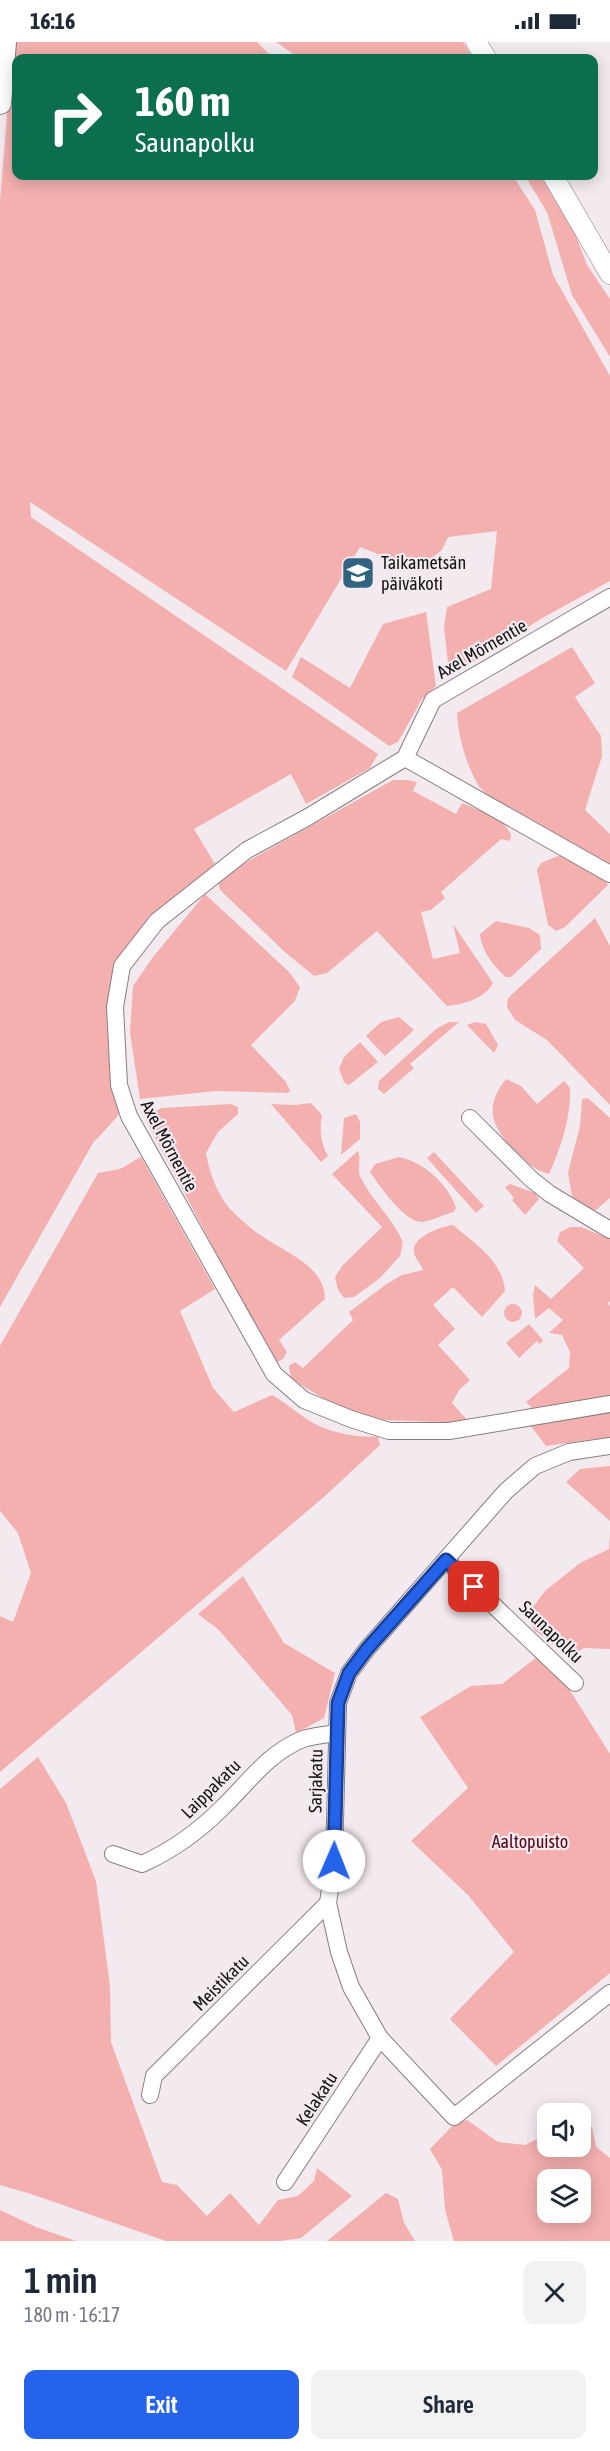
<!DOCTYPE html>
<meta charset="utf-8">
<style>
:root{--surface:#fff;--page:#f2f2f3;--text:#1f2937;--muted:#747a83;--accent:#2563eb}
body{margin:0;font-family:"Asap Condensed",sans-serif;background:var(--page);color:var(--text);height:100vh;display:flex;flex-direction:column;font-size:22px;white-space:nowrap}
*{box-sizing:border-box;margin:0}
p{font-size:20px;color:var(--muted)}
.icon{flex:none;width:33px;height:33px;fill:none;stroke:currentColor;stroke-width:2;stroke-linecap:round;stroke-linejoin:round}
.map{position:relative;height:2199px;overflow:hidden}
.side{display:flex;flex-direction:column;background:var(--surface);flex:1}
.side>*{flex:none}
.banner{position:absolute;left:12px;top:12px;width:586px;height:126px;border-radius:12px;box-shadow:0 3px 15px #0003;background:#0b6e4f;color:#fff;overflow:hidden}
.controls{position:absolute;left:537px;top:2061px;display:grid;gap:12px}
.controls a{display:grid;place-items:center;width:54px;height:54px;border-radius:12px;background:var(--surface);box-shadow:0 3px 15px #0003;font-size:30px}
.pin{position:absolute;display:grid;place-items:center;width:51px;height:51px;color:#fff;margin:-26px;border-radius:12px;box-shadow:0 3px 9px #0006}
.me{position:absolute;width:66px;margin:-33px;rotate:1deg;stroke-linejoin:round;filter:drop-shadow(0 0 4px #0008)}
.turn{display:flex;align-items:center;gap:21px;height:126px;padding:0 24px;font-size:27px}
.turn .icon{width:78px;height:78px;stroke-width:2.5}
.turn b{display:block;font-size:42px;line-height:51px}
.round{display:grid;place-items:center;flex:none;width:63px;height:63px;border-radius:12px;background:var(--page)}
.summary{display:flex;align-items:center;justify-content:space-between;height:102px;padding:0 24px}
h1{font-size:36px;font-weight:600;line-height:45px}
.primary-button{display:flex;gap:12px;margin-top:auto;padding:12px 24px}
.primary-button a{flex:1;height:69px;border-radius:12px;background:var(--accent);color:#fff;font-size:24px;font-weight:600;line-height:69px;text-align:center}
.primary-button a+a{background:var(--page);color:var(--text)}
.status{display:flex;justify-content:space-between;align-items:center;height:42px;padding:0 30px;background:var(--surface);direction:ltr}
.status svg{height:16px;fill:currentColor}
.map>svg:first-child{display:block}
.green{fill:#f3b0af;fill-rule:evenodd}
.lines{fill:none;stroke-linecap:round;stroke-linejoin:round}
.minor-casing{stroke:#877e84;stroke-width:18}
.major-casing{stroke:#877e84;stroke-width:21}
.highway-casing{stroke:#877e84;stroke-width:24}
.minor{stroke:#fff;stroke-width:16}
.major{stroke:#fff;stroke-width:20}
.highway{stroke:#fff;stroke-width:22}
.route-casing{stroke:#184099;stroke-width:15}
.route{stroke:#2563eb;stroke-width:10}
.labels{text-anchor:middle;stroke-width:4.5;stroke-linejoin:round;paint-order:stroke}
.poi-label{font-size:18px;fill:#151214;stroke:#f3eaf0;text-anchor:start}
.street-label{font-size:18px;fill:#151214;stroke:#f3eaf0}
.park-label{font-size:18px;fill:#570312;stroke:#f3eaf0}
</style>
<div class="status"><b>16:16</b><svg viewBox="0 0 49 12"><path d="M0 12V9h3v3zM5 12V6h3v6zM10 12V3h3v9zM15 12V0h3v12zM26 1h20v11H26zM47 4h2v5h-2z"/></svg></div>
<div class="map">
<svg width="610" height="2199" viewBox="0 0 610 2199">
<rect width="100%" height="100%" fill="#f3eaf0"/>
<!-- green -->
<g class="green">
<path d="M13 0H257L273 16H16V134H513L535 168 553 233 610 334V539L544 575 454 632 449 630 444 585 447 565 491 547 497 489 448 495 442 508 417 527 360 505 286 629 30 460 31 475 378 712 370 726 306 762 291 732 194 787 215 822 158 873 118 926 121 1064 117 1075 93 1101 0 1265V158Z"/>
<path d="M276 0H463L473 16H299Z"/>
<path d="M525 134H541L574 189 587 223 610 257V315L572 253 547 170Z"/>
<path d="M426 570 436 644 422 657 398 700 389 704 292 635 301 615 350 646 383 582Z"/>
<path d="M572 605 595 641 575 655 601 694 602 714 585 768 610 792V825C583 810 489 764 477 741 466 721 458 694 457 671Z"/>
<path d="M393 738H407L417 740 413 749 456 772 462 761 500 777 511 792 510 799 501 797 441 850 445 856 431 868 421 870 433 917 460 911 453 882 493 941C484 957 465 962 447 964L377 889 327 931 314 934 286 911 220 848 218 840 227 831Z"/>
<path d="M563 812 605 836 608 843 565 885 556 889 548 883 537 828 541 821Z"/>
<path d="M205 852 289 930 300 945 295 959 251 1003 286 1040 290 1049 288 1051 216 1049 140 1057 130 991 133 944 153 915Z"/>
<path d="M595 876 610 904V1063L547 998 515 978 507 965 508 956Z"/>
<path d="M496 879 529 886 540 893 541 907 511 935H506C494 925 481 908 480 892Z"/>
<path d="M399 975 414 988 385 1014 366 994 381 980Z"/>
<path d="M449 980H459L410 1022 414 1026 384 1052 378 1047 379 1039 436 987Z"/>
<path d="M475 980 486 982 498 1003 494 1011 467 983Z"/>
<path d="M360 1000 378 1020 349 1043 344 1040 339 1027 344 1015Z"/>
<path d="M506 1037 521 1044 537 1062 564 1039 570 1046C571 1076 561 1105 549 1132 532 1127 524 1119 512 1106 490 1082 485 1064 506 1037Z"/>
<path d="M588 1056 610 1076V1156L596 1168H586L572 1154 568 1131 580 1084 582 1057Z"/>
<path d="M311 1061 322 1073C319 1086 321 1103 328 1114L321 1120 271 1062 295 1063Z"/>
<path d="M231 1062 238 1065V1072L218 1090 206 1111C209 1130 217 1152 230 1167 239 1176 251 1187 262 1194 286 1211 325 1224 325 1257L279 1298 287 1310 283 1317 277 1320 271 1315 148 1082 151 1072 161 1066Z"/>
<path d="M356 1072 360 1080V1097L341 1113 344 1076Z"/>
<path d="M358 1109C362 1119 356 1127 361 1136 372 1159 392 1175 403 1200L400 1214 380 1236 354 1255 344 1256 338 1248 335 1235 342 1224 382 1185 332 1132Z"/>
<path d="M434 1110 484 1164 476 1171 427 1116Z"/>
<path d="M141 1115 215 1247 180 1269 213 1346 234 1370 272 1353C288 1362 301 1375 317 1383 337 1392 356 1395 378 1395L380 1403 325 1454 0 1730V1574L13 1580 31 1531 18 1491 0 1469V1304L98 1131 120 1127Z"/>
<path d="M399 1115C424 1120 448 1142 456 1166L454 1170C444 1172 432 1179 422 1180 405 1181 379 1143 370 1130L375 1122Z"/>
<path d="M510 1142 535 1151 539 1157 525 1173 512 1158 514 1156 505 1145Z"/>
<path d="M453 1183C474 1201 503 1219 505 1249L482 1275 453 1245 433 1263 455 1287 438 1303 470 1338 459 1348 452 1361 470 1381 381 1378 343 1368 291 1337 289 1324 295 1320 303 1326 353 1278 349 1270 388 1241 402 1233 423 1228C421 1222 415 1216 414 1211 410 1195 443 1184 453 1183Z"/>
<path d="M570 1185H581L610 1197V1259L608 1261 610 1265V1354L535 1369 526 1360 569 1326 570 1310 562 1293 549 1291 563 1278 549 1266 535 1277 533 1253 535 1243 551 1257 584 1226 557 1199 560 1190Z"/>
<circle cx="513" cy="1271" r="9"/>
<path d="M529 1282 543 1298 540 1302 537 1299 519 1316 506 1301Z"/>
<path d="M610 1367V1395L546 1404 530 1383Z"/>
<path d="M610 1424V1479L566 1440 580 1427Z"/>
<path d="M610 1490V1607L584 1606 571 1614 535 1589 527 1573 545 1549 580 1521 609 1507Z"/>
<path d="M243 1534 284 1601 335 1631 324 1676 296 1691 292 1673 219 1588 198 1572Z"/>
<path d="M537 1615 564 1639 610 1712V1931L496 2024 450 1977 514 1910 468 1853 411 1799 468 1746 420 1675 471 1644 502 1642Z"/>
<path d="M38 1715 66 1761 96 1839 110 1944 111 2000 162 2140 177 2143 207 2174 230 2151 259 2183 278 2158 298 2154 314 2139 317 2126 352 2154 301 2196 281 2199H166L31 2152 0 2143V1747Z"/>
<path d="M467 2078 498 2100 525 2103 547 2092 548 2104H580L581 2083 592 2085 596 2105 610 2116V2199H454L445 2168 442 2128 430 2107 455 2081ZM548 2138H580V2170H548Z"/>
<path d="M386 2151 398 2157 404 2181 415 2199H327Z"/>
<path d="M0 2168 36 2185 76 2199H0Z"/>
</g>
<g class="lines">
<defs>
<g id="minor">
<path d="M610 555 433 658 405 716 308 775 247 808 157 879 122 924 115 965 119 1043 129 1074 274 1332 304 1358 351 1377 389 1389H449L610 1362"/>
<path d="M405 716 610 832"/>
<path d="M470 1076 531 1137 550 1152 610 1188"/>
<path d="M610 1404 569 1410 535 1424 506 1449 367 1607 349 1631 338 1661 334 1819 328 1861 339 1910 351 1945 380 1996 454 2075 610 1951"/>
<path d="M446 1518 575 1641"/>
<path d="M113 1812 142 1822C173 1808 198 1790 222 1766 248 1741 268 1711 303 1697 313 1694 325 1693 335 1691"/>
<path d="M150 2053 154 2034 328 1861"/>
<path d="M285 2140 380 1996"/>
</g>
<g id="major">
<path d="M476 0 486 16"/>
<path d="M553 134 610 232"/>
</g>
<path id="highway" d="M0 61 5 0"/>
</defs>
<!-- minor casing -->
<use href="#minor" class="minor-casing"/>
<!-- major casing -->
<use href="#major" class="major-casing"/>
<!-- highway casing -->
<use href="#highway" class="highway-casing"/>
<!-- minor -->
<use href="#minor" class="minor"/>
<!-- major -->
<use href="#major" class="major"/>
<!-- highway -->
<use href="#highway" class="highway"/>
</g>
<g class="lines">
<defs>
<path id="route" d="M334 1819 338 1661 349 1631 367 1607 446 1518 474 1545"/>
</defs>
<!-- route casing -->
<use href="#route" class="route-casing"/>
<!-- route -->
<use href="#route" class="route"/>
</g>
<!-- icons -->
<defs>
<symbol id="school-square" viewBox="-11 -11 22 22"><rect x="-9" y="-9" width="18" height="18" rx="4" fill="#316381" stroke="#f3eaf0"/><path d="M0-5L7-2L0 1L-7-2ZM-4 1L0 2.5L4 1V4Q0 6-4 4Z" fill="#fff"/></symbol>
</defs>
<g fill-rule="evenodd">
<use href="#school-square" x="339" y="512" width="38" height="38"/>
</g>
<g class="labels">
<!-- poi labels -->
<g class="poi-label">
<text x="381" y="527">Taikametsän<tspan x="381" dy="21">päiväkoti</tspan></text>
</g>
<!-- street labels -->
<g class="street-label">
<text transform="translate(482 607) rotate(-30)" y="6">Axel Mörnentie</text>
<text transform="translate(169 1104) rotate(62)" y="6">Axel Mörnentie</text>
<text transform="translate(551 1590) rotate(44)" y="6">Saunapolku</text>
<text transform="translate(316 1739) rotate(-89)" y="6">Sarjakatu</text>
<text transform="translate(211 1747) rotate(-45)" y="6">Laippakatu</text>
<text transform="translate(221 1941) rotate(-45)" y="6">Meistikatu</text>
<text transform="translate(317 2057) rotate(-57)" y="6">Kelakatu</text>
</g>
<!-- park labels -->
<g class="park-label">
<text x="530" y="1806">Aaltopuisto</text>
</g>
</g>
</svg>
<div class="controls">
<a><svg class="icon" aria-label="sound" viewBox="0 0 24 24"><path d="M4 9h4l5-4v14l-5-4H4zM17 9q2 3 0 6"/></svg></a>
<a><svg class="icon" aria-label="layers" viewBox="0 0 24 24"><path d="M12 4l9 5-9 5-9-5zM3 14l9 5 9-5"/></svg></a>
</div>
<div class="pin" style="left:474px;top:1545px;background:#d93025"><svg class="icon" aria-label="arrive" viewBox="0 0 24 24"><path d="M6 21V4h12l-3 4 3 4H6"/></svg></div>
<svg class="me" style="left:334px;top:1819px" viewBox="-20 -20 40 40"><circle r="19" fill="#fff"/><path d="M0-13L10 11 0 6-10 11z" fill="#2563eb"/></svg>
<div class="banner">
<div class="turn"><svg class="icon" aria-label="right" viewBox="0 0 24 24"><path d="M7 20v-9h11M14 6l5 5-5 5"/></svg><div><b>160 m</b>Saunapolku</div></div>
</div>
</div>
<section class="side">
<div class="summary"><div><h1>1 min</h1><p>180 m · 16:17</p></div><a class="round"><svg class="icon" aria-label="close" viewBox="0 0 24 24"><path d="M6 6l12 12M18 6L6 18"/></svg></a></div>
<div class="primary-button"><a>Exit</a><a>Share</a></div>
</section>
